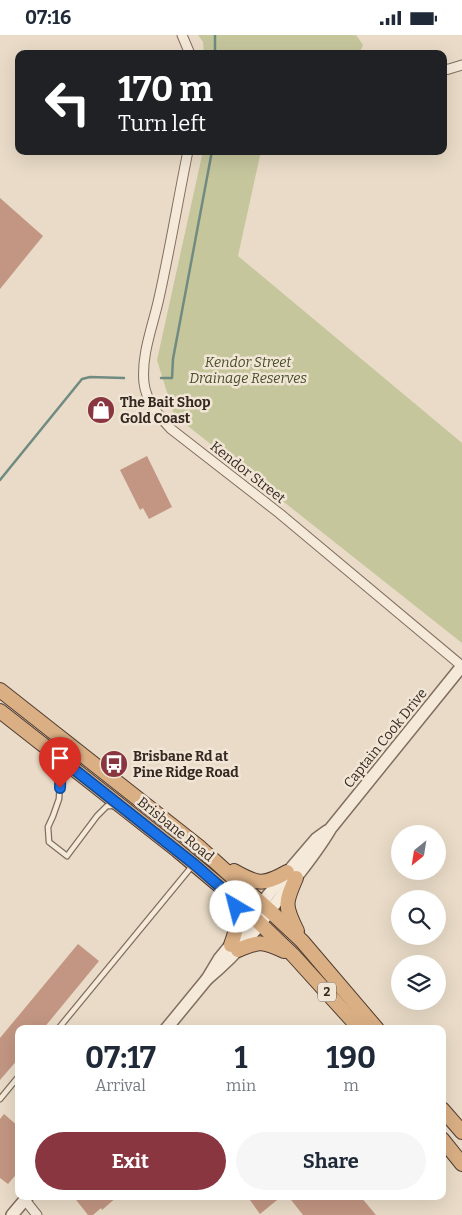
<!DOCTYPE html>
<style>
:root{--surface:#fff;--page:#f6f6f7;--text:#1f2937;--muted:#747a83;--accent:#8a3640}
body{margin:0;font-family:Bitter,serif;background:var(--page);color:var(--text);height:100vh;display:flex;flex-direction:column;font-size:19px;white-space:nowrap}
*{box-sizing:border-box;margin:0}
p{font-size:16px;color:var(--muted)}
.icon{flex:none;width:28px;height:28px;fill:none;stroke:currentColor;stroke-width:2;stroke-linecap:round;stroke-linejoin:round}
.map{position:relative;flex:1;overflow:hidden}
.side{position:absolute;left:15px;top:990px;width:431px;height:175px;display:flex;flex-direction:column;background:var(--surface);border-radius:10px;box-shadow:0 5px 20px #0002}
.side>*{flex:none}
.top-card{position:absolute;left:15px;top:15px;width:432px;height:105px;border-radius:10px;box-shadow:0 5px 20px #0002;background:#202124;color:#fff;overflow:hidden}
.needle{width:32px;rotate:210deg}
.controls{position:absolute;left:391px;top:790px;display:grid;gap:10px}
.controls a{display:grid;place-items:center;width:55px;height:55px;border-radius:50%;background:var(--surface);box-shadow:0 5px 20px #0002;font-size:25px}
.pin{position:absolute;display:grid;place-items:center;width:42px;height:42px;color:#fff;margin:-51px -21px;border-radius:50% 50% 50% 0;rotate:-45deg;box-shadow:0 0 5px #0007}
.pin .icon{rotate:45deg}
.me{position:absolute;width:55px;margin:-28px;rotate:323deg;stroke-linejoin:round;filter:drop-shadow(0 0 4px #0008)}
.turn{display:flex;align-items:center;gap:18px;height:105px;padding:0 20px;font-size:22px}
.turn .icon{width:65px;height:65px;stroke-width:2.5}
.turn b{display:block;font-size:35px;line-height:42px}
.eta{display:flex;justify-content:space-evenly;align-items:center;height:85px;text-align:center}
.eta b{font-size:30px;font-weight:700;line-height:35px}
.action{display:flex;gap:10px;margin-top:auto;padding:10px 20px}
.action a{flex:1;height:58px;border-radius:30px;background:var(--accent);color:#fff;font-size:20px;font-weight:700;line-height:58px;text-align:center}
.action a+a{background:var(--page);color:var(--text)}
.status{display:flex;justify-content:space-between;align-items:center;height:35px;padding:0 25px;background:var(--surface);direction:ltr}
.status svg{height:14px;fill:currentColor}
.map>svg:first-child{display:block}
.green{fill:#c6c69d}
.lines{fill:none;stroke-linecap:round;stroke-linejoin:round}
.stream{stroke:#708b81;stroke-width:2.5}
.building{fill:#c29682}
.service-casing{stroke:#826e5f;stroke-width:7}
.minor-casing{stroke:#826e5f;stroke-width:11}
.tertiary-casing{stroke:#826e5f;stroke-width:14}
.trunk-casing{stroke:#513d32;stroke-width:16}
.service{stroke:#f5eada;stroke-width:4.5}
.minor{stroke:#f5eada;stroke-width:9}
.tertiary{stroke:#f5eada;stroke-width:11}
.trunk{stroke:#daaf84;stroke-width:14}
.route-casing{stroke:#114b97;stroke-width:12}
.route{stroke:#1a73e8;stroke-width:9}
.labels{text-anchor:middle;stroke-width:5;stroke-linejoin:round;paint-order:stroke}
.shield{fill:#f1e6d6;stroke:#6d6157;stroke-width:1}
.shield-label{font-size:12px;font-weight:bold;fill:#352821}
.park-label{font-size:14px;font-style:italic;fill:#494f2a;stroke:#f1e6d6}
.poi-label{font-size:14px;font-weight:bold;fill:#352821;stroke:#f1e6d6;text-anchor:start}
.street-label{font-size:14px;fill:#352821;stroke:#f1e6d6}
</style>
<div class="status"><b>07:16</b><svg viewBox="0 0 49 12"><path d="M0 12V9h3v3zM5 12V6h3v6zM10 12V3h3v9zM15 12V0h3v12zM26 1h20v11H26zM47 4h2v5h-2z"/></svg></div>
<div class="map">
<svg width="462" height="1180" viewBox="0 0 462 1180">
<rect width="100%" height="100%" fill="#e9dbc7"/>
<!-- green -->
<g class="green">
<path d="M198 0H356L363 10 359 19H204L203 7Z"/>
<path d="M203 116H261L238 221 462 408V608L174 380 157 325Z"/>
</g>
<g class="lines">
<!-- stream -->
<g class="stream">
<path d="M215 0V19"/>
<path d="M161 343H172L173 324 212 116"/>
<path d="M0 445 82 344 90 342 124 343"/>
</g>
</g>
<!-- building -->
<g class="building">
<path d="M0 163 43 201 0 254Z"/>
<path d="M147 421 172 472 149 484 143 473 140 475 120 435Z"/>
<path d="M78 909 99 926 43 994H19V1023L0 1045V1003Z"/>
<path d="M4 1079 19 1092V1136L8 1149 0 1143V1084Z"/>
<path d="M73 1161H118L102 1175 101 1173 93 1180H88Z"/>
<path d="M247 1161H282L260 1179Z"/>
<path d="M288 1161H360L376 1180H303Z"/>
</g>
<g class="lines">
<defs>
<g id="service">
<path d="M61 728 59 764 53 781 48 792 49 807 67 821 97 781 107 771H114"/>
<path d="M58 994 193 830"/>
<path d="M0 1064 19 1041"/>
</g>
<g id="minor">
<path d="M182 0 190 19"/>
<path d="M444 35 449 34 462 30"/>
<path d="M188 116C178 165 170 214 159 263 153 291 141 319 144 348 146 366 159 381 171 394L279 478 462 631"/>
<path d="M25 1165 37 1180"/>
</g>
<g id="tertiary">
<path d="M207 944C224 930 239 915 253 898 262 888 270 875 279 864 297 841 316 819 331 793L462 631"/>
<path d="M166 994 207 944 219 924 246 891 268 860 316 804 327 796"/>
<path d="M12 1180 28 1161"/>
</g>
<g id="trunk">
<path d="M0 655 198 811 270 876 302 906 377 994"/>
<path d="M0 676 177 815 226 856 293 920 360 994"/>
<path d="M234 836C257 849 263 851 287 837"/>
<path d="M296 843C285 868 284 870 297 896"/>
<path d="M231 910C238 891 239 883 233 863"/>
<path d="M238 915C260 906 262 906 284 916"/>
<path d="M442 1074 462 1097"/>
<path d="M442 1104 462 1129"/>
</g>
</defs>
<!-- service casing -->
<use href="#service" class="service-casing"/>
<!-- minor casing -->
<use href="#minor" class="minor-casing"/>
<!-- tertiary casing -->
<use href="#tertiary" class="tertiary-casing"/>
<!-- trunk casing -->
<use href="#trunk" class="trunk-casing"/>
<!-- service -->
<use href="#service" class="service"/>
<!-- minor -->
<use href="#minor" class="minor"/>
<!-- tertiary -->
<use href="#tertiary" class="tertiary"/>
<!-- trunk -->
<use href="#trunk" class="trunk"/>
</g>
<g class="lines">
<defs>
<path id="route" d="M60 753 61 724 194 829 233 863 236 872"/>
</defs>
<!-- route casing -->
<use href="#route" class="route-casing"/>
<!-- route -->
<use href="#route" class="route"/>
</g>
<!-- icons -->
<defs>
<symbol id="shop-disc" viewBox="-11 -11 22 22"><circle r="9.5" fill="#8a3640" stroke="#f1e6d6"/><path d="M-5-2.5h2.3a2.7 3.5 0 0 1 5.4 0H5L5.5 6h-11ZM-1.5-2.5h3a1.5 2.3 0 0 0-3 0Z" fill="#fff"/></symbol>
<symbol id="bus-disc" viewBox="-11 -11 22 22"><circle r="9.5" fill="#8a3640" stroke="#f1e6d6"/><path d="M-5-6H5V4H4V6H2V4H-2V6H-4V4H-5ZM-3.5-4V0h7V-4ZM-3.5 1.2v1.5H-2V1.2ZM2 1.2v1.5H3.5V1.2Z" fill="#fff"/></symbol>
</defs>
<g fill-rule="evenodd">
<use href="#shop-disc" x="85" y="359" width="32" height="32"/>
<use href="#bus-disc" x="98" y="713" width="32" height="32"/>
</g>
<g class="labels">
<!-- shield labels -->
<rect class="shield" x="318" y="947.5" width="18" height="19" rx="4"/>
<g class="shield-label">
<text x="327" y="961">2</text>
</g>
<!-- park labels -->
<g class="park-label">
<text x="248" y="332">Kendor Street<tspan x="248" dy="16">Drainage Reserves</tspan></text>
</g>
<!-- poi labels -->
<g class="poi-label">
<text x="120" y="372">The Bait Shop<tspan x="120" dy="16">Gold Coast</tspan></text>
<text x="133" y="726">Brisbane Rd at<tspan x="133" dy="16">Pine Ridge Road</tspan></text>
</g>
<!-- street labels -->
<g class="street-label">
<text transform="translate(248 437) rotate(38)" y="5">Kendor Street</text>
<text transform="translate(385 703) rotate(-51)" y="5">Captain Cook Drive</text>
<text transform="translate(176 794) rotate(39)" y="5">Brisbane Road</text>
</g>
</g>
</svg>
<div class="controls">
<a><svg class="needle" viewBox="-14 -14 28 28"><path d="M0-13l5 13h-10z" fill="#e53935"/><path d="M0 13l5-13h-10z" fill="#747a83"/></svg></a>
<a><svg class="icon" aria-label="search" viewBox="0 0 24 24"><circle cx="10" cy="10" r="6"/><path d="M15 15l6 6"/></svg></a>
<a><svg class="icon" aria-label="layers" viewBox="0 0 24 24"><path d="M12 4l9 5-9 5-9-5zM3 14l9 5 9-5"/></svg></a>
</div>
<div class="pin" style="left:60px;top:753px;background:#d93025"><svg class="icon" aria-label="arrive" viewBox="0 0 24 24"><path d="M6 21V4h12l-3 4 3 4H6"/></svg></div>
<svg class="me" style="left:236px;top:872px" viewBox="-20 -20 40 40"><circle r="19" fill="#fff"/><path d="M0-13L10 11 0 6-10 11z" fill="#1a73e8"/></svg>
<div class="top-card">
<div class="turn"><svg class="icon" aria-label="left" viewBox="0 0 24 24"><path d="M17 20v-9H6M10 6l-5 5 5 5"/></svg><div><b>170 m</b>Turn left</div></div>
</div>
<section class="side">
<div class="eta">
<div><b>07:17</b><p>Arrival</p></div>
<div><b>1</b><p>min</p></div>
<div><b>190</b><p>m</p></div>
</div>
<div class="action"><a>Exit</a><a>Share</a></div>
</section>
</div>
